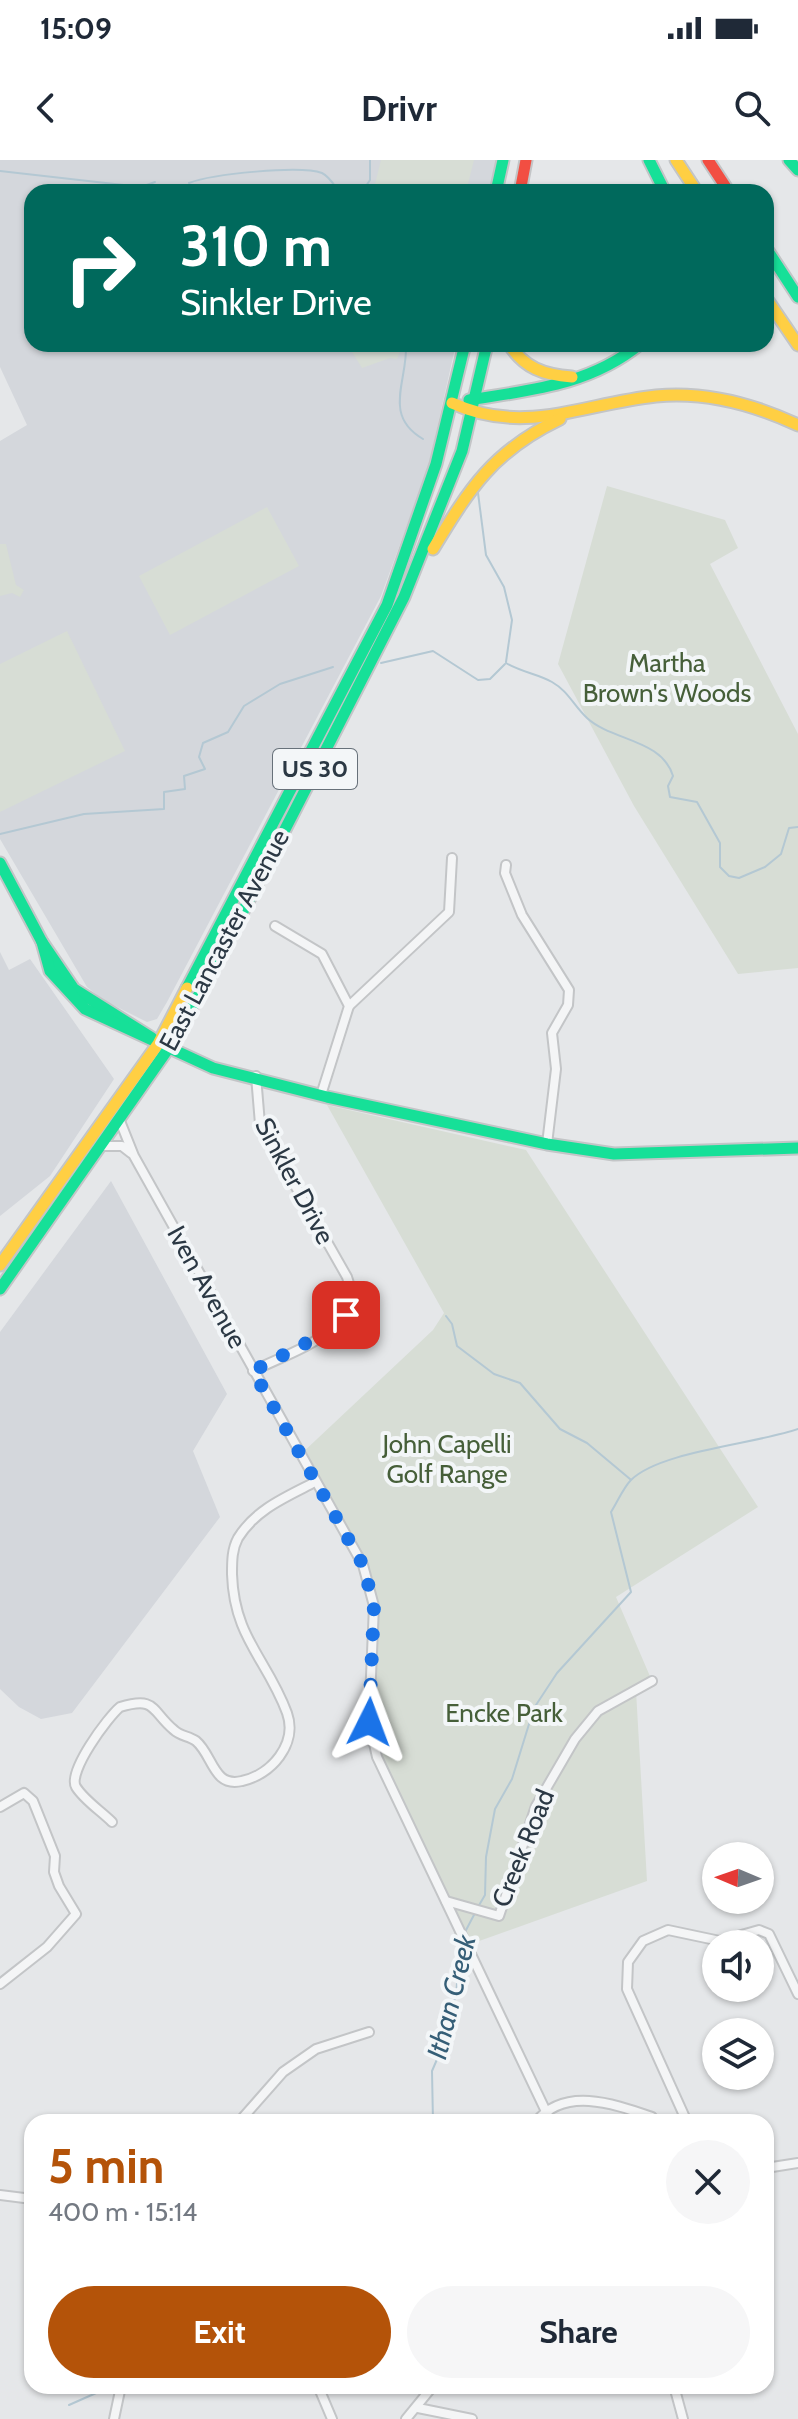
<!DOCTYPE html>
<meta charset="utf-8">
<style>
:root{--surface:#fff;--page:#f6f6f7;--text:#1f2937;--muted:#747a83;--accent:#b45309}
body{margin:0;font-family:Cabin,sans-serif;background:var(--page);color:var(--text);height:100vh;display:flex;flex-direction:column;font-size:30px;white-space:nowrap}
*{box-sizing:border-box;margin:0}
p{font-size:26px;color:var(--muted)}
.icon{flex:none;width:44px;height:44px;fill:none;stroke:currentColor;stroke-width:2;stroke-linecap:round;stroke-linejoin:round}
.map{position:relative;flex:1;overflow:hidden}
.details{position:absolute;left:24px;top:1954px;width:750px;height:280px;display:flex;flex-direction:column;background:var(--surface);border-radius:24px;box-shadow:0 2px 6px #0004}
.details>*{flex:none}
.guide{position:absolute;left:24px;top:24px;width:750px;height:168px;border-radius:24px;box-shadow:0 2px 6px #0004;background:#00695c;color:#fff;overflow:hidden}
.needle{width:52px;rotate:272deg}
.buttons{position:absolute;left:702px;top:1682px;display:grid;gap:16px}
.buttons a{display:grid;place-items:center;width:72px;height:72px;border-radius:50%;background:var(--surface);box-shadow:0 2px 6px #0004;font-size:40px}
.pin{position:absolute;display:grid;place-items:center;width:68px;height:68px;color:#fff;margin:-34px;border-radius:16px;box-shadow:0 4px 12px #0006}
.me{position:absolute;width:88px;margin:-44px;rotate:3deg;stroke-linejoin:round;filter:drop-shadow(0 0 6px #0008)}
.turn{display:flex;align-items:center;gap:28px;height:168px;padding:0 24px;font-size:36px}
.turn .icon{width:104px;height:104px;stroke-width:2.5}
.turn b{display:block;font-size:56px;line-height:68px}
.round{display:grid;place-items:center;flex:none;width:84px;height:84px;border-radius:42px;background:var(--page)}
.overview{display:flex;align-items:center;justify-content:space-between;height:136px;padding:0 24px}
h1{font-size:48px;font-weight:700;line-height:60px;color:var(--accent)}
.primary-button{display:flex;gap:16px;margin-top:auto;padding:16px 24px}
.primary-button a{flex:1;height:92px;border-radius:48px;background:var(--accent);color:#fff;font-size:32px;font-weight:700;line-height:92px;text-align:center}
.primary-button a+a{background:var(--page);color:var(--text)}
.status{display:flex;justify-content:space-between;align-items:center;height:56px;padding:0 40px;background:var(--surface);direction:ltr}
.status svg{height:22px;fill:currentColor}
header{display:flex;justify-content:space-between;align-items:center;height:104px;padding:0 24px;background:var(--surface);font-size:36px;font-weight:700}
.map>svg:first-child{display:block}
.built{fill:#d4d7dc}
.green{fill:#d7ddd5}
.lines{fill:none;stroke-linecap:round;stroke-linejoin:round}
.stream{stroke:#b4c8d3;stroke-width:2}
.street-casing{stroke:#c3c5c7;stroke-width:12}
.fast-casing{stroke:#c3c5c7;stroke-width:15}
.slow-casing{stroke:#c3c5c7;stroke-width:15}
.jam-casing{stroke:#c3c5c7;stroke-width:15}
.street{stroke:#f4f5f6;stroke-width:8}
.fast{stroke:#16e098;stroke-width:11}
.slow{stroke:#ffcf43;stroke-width:11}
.jam{stroke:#f24e42;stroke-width:11}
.route{stroke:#1a73e8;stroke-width:14;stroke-dasharray:0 25.2}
.labels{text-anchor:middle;stroke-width:8;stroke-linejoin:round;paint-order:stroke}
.shield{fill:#f3f6f8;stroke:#67717a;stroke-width:2}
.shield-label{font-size:24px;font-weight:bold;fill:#2b3844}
.park-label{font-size:26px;fill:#465f39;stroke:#f3f6f8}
.street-label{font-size:26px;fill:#2b3844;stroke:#f3f6f8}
.water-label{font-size:28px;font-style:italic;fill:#355e77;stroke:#f3f6f8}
</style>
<div class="status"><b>15:09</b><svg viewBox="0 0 49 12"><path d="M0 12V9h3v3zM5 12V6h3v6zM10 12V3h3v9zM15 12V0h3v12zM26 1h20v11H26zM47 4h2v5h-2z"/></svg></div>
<header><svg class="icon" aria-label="back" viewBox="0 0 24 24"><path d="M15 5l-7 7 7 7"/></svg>Drivr<svg class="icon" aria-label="search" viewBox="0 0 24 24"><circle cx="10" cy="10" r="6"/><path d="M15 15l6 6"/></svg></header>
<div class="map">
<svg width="798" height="2259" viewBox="0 0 798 2259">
<rect width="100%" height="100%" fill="#e5e7e9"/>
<!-- built -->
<g class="built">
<path d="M0 0H497L491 32H32V184H456L428 308 381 436 167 842 157 859 147 862 103 840 87 827 0 679V281L27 265 0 207Z"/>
<path d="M0 792 9 810 30 799 114 919 50 1016 0 1056Z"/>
<path d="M111 1021 227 1234 193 1291 220 1357 72 1553 41 1559 19 1547 0 1529V1172Z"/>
</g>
<!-- green -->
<g class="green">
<path d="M381 0H474L466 32H373Z"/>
<path d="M352 184H403V185L397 199 390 198 362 208 352 192Z"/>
<path d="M607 326 725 360 738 388 710 404 798 574V808L738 814 634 646 558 504Z"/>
<path d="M267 347 299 406 170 475 139 416Z"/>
<path d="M0 384H6L16 425 24 430 20 437 12 433 0 436Z"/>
<path d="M67 471 125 591 0 652V504Z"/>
<path d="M327 945 526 990 758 1347 616 1437 652 1521 636 1531 647 1721 468 1785 377 1597 369 1562 374 1446 363 1405 300 1295 433 1170 444 1153Z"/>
</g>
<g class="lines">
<!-- stream -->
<g class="stream">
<path d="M0 11 141 27 155 22"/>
<path d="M189 23C212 14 300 5 322 13 330 17 334 25 339 32"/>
<path d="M362 32 370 20V0"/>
<path d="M406 184C408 221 382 255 423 279"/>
<path d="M478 333 486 395 504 427 512 460 506 502"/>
<path d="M381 503 433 491 478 520 490 519 505 504"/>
<path d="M506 503C521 512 538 514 552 522 568 531 574 546 587 558 612 581 662 579 673 616L668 626 670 637 697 642 720 683V707L729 716 739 718 765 707 781 694 789 668 798 667"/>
<path d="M0 674 84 654 164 649V632L185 629 184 616 205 609 199 597 203 583 228 572 244 546 280 524 333 507"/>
<path d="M446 1156 452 1164 457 1186 494 1214 520 1223 560 1269 587 1283 630 1319"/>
<path d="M478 1747 485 1735 486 1697 495 1649 512 1619 534 1548 557 1513 631 1432 611 1352C617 1343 623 1328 631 1320 660 1291 756 1284 798 1269"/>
<path d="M465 1772 475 1753"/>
<path d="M433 1962 432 1911 441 1890 448 1851 456 1837 460 1781"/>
<path d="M69 2245 112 2226"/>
</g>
<defs>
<g id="street">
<path d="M506 705 505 713 522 755 569 830 568 845 552 873 556 909 547 984"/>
<path d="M275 766 322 794 349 846 321 935"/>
<path d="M349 846 449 752 452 698"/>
<path d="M120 961 134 996 363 1405 374 1446 369 1562 377 1597 551 1962"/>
<path d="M102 986H122L131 993"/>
<path d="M253 1211C289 1192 367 1171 347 1117L260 964 256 916"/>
<path d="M112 1662C101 1651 84 1640 76 1627 67 1612 108 1557 120 1547 157 1536 151 1551 174 1570 180 1576 189 1576 196 1581 213 1595 213 1628 242 1621 271 1615 298 1584 287 1553 267 1499 234 1478 232 1414 232 1401 232 1389 238 1378 256 1349 286 1337 315 1322"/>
<path d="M446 1741 499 1756 536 1646 575 1579 598 1551 652 1521"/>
<path d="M0 1824 47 1787 76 1754 59 1726 54 1712 55 1696 33 1641 24 1633 0 1647"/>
<path d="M239 1962 283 1912 316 1889 369 1872"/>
<path d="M536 1962C565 1926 614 1944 652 1957L656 1962"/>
<path d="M687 1962 627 1829 628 1802 643 1781 668 1770 720 1781 759 1770 769 1774 798 1834"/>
<path d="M766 2008 798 2003"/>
<path d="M0 2035 32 2039"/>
<path d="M318 2226 332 2259"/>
<path d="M674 2226 683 2259"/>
<path d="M418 2248 472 2259"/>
<path d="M114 2259 121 2226"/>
<path d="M406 2259 433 2226"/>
</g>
<g id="fast">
<path d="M649 0 665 32"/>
<path d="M789 0 798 10"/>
<path d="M496 32 503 0"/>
<path d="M766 88 798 137"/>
<path d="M469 240C531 230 590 225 640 184"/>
<path d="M0 703 42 782 74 829 152 878"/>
<path d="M42 782 50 811 85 849 213 908 327 937 547 984 614 994 798 988"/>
<path d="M187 828 387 445 436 304 465 184"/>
<path d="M0 1129 168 889 213 810 404 437 462 291 487 184"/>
</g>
<g id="slow">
<path d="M676 0 697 32"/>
<path d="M766 138 798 185"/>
<path d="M509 184C524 208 544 215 572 217"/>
<path d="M452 243C524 276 582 244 656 236 706 231 753 244 798 265"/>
<path d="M433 389C470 328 493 291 560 259"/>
<path d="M0 1105 158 884 187 828"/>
</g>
<g id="jam">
<path d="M708 0 729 32"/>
<path d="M520 32 526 0"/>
</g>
</defs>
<!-- street casing -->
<use href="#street" class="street-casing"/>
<!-- fast casing -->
<use href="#fast" class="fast-casing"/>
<!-- slow casing -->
<use href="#slow" class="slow-casing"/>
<!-- jam casing -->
<use href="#jam" class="jam-casing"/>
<!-- street -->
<use href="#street" class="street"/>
<!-- fast -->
<use href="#fast" class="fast"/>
<!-- slow -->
<use href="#slow" class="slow"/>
<!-- jam -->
<use href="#jam" class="jam"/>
</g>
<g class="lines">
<!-- route -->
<path class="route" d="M346 1155 331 1170 253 1211 363 1405 374 1446 369 1562"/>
</g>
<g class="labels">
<!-- shield labels -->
<rect class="shield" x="273" y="589" width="84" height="40" rx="6"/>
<g class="shield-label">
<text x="315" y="617">US 30</text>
</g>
<!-- park labels -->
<g class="park-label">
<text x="667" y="512">Martha<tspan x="667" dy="30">Brown's Woods</tspan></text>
<text x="447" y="1293">John Capelli<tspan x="447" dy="30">Golf Range</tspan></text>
<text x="504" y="1562">Encke Park</text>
</g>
<!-- street labels -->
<g class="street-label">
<text transform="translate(224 780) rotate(-62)" y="9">East Lancaster Avenue</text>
<text transform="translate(295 1021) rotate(62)" y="9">Sinkler Drive</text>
<text transform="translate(207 1127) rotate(61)" y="9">Iven Avenue</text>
<text transform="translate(523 1688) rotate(-68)" y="9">Creek Road</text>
</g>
<!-- water labels -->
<g class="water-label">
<text transform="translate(451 1837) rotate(-76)" y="10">Ithan Creek</text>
</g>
</g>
</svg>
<div class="buttons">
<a><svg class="needle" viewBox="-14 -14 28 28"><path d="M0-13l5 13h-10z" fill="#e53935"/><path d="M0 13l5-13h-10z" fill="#747a83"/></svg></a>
<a><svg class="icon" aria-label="sound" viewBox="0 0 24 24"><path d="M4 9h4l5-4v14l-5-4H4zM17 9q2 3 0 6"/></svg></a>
<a><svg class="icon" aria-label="layers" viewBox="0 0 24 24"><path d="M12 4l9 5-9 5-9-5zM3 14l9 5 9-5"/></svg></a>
</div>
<div class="pin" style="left:346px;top:1155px;background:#d93025"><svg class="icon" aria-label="arrive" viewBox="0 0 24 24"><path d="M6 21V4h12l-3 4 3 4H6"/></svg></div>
<svg class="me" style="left:369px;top:1562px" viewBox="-20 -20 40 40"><path d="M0-17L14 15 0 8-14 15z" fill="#1a73e8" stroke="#fff" stroke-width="4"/></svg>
<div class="guide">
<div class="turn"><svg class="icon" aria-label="right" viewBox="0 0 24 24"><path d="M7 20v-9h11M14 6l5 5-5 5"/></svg><div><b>310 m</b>Sinkler Drive</div></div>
</div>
<section class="details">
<div class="overview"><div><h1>5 min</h1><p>400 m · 15:14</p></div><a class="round"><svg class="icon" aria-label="close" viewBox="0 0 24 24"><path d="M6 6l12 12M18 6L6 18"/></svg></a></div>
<div class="primary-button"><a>Exit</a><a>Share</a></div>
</section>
</div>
